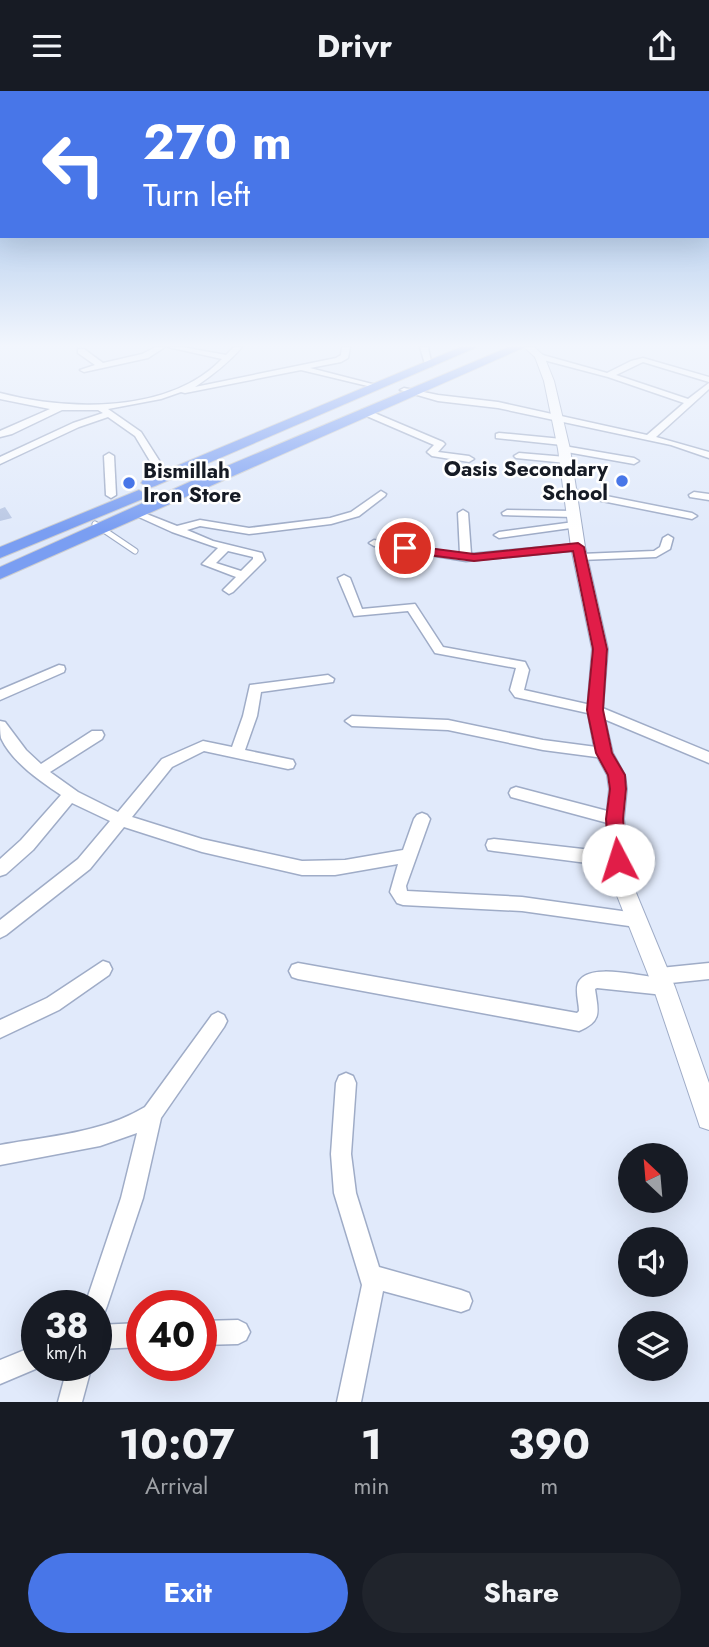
<!DOCTYPE html>
<style>
:root{--surface:#171b24;--page:#20242c;--text:#f1f3f6;--muted:#9ea1a6;--accent:#4876e8}
body{margin:0;font-family:Jost,sans-serif;background:var(--page);color:var(--text);height:100vh;display:flex;flex-direction:column;font-size:26px;white-space:nowrap}
*{box-sizing:border-box;margin:0}
p{font-size:23px;color:var(--muted)}
.icon{flex:none;width:38px;height:38px;fill:none;stroke:currentColor;stroke-width:2;stroke-linecap:round;stroke-linejoin:round}
.map{position:relative;height:1311px;overflow:hidden}
.side{display:flex;flex-direction:column;background:var(--surface);flex:1}
.side>*{flex:none}
.guide{position:absolute;left:0px;top:0px;width:710px;height:147px;box-shadow:0 7px 28px #0002;background:#4876e8;color:#fff;overflow:hidden}
.needle{width:46px;rotate:334deg}
.fabs{position:absolute;left:618px;top:1052px;display:grid;gap:14px}
.fabs a{display:grid;place-items:center;width:70px;height:70px;border-radius:50%;background:var(--surface);box-shadow:0 7px 28px #0002;font-size:35px}
.speed{position:absolute;left:21px;top:1199px;display:flex;gap:14px;font-size:35px;font-weight:700;text-align:center}
.speed>*{display:grid;place-content:center;width:91px;height:91px;border-radius:50%;background:var(--surface);box-shadow:0 7px 28px #0002;line-height:1}
.speed small{font-size:18px;font-weight:400}
.speed .limit{border:10px solid #d22;background:#fff;color:#111}
.pin{position:absolute;display:grid;place-items:center;width:60px;height:60px;color:#fff;margin:-30px;border:4px solid #fff;border-radius:50%;box-shadow:0 2px 7px #0007}
.me{position:absolute;width:77px;margin:-38px;rotate:355deg;stroke-linejoin:round;filter:drop-shadow(0 0 5px #0008)}
.turn{display:flex;align-items:center;gap:24px;height:147px;padding:0 28px;font-size:32px}
.turn .icon{width:91px;height:91px;stroke-width:2.5}
.turn b{display:block;font-size:49px;line-height:60px}
.eta{display:flex;justify-content:space-evenly;align-items:center;height:119px;text-align:center}
.eta b{font-size:42px;font-weight:700;line-height:49px}
.cta{display:flex;gap:14px;margin-top:auto;padding:14px 28px}
.cta a{flex:1;height:80px;border-radius:42px;background:var(--accent);color:#fff;font-size:28px;font-weight:700;line-height:80px;text-align:center}
.cta a+a{background:var(--page);color:var(--text)}
header{display:flex;justify-content:space-between;align-items:center;height:91px;padding:0 28px;background:var(--surface);font-size:32px;font-weight:700}
.map>svg:first-child{display:block}
.building{fill:#bac8e4}
.lines{fill:none;stroke-linecap:round;stroke-linejoin:round}
.service-casing{stroke:#9facc7;stroke-width:7}
.minor-casing{stroke:#9facc7;stroke-width:3}
.tertiary-casing{stroke:#9facc7;stroke-width:2}
.trunk-casing{stroke:#cccdcf;stroke-width:2}
.service{stroke:#fff;stroke-width:5}
.minor{fill:#fff;fill-rule:evenodd}
.tertiary{fill:#fff;fill-rule:evenodd}
.trunk{fill:#7a9ef2;fill-rule:evenodd}
.route{fill:#e11d48;stroke:#92132f;stroke-width:2}
.poi-dot{fill:#4876e8;stroke:#fff;stroke-width:2.5}
.labels{text-anchor:middle;stroke-width:5;stroke-linejoin:round;paint-order:stroke}
.far-poi-label{font-size:21px;font-weight:bold;fill:#161b25;stroke:#fff;text-anchor:end}
</style>
<header><svg class="icon" aria-label="menu" viewBox="0 0 24 24"><path d="M4 6h16M4 12h16M4 18h16"/></svg>Drivr<svg class="icon" aria-label="share" viewBox="0 0 24 24"><path d="M12 15V3M7 8l5-5 5 5M5 13v7h14v-7"/></svg></header>
<div class="map">
<svg width="709" height="1311" viewBox="0 0 709 1311">
<rect width="100%" height="100%" fill="#e1eafb"/>
<!-- building -->
<path class="building" d="M5 416 12 427 0 430V418Z"/>
<g class="lines">
<defs>
<path id="service" d="M95 433 135 460"/>
<g id="minor">
<path d="M156 256H165L148 267 84 281 80 279 95 274 78 262V258H84L103 272 142 263Z"/>
<path d="M168 256H182L226 264 234 256H242C228 272 214 283 195 296L336 267 341 264 342 256H350L348 267 341 271 310 277 380 295 376 297 301 279 185 302 181 301 161 308 108 318 141 341 169 385 164 388 159 385 135 345 108 326 79 336 0 373V366L73 332 103 322 98 319H62L12 343 0 346V340L50 318 0 308V302C68 320 169 323 222 268Z"/>
<path d="M420 256H428L432 275 425 273Z"/>
<path d="M539 263 607 282 631 270 643 267 709 286V291L643 271 616 284 688 308 709 292V298L656 346 709 361V367L671 354 498 317 438 310 400 299 404 297 438 304 498 311 647 344 684 312 608 286 536 267 535 265Z"/>
<path d="M365 318 443 351 445 353 438 361 469 365 474 368 469 371 432 365 427 361 434 354 362 323V319Z"/>
<path d="M499 342 562 348 567 351 562 354 496 347V343Z"/>
<path d="M564 355 634 367 639 370 634 373 561 360 559 358Z"/>
<path d="M109 362 114 365 116 404 111 407 106 404 104 365Z"/>
<path d="M519 362 566 366 571 369 566 372 516 367 514 365Z"/>
<path d="M571 398 692 422 697 425 692 428 567 403 566 401Z"/>
<path d="M381 400 386 403 385 405 359 425 331 433 249 443 200 435 187 439 213 450 262 462 265 469 233 501 229 503 223 499 236 486 202 473 218 457 172 441 130 422 135 419 139 420 177 435 200 429 249 437 330 427 351 421ZM228 460 253 466V468L241 480 216 472Z"/>
<path d="M694 401 709 403V409L690 406 689 404Z"/>
<path d="M463 419 468 422 471 463 578 453 583 456 578 459 466 470 374 455 369 452 374 449 460 463 458 422Z"/>
<path d="M507 419 573 420 578 423 573 426 503 424 502 422Z"/>
<path d="M574 431 579 434 578 436 499 447 494 444 499 441Z"/>
<path d="M668 444 673 447 670 458 656 466 581 469 576 466 581 463 654 460 660 456 663 447Z"/>
<path d="M344 484 350 487 362 518 415 513 443 556 525 571 529 579 524 599 600 616 709 661V672L592 623 515 606 510 599 516 577 435 562 408 520 354 525 338 487Z"/>
<path d="M59 574 64 575 65 578 64 581 0 609V599Z"/>
<path d="M328 584 334 588 333 591 261 601 257 625 245 659 293 669 295 673 293 677 288 678 204 660 172 676 132 726 202 748 302 770 345 769 403 759 414 728 417 724 422 722 427 724 430 728 406 795 407 800 522 806 636 822 642 824 644 829 642 834 636 836 522 820 403 814 397 812 390 801 398 773 335 784H302L202 761 124 736 90 778 6 844 0 847V829L78 768 110 730 72 712 33 759 6 783 0 785V768L21 749 61 704C40 690 12 671 1 647 0 642 0 635 0 630L5 631 26 659 41 673 92 640H102L104 644 102 648 50 681 78 701 118 721 162 668 203 650 232 656 243 625 250 594Z"/>
<path d="M352 625 448 629 543 649 604 657 609 658 611 662 609 666 604 667 543 659 448 639 352 635 345 630Z"/>
<path d="M516 696 615 722 620 724 623 728 620 732 615 734 511 706 509 702 511 698Z"/>
<path d="M494 748 618 762 624 764 626 769 624 774 618 776 494 760 488 759 486 754 488 749Z"/>
<path d="M103 870 109 872 112 878 109 884 59 919 0 947V929L47 907Z"/>
<path d="M298 872 577 922 579 920C579 912 575 900 578 892 587 872 634 884 652 886L654 879 660 877 709 872V888L671 892 673 896 670 902 664 904 597 897 595 898C598 920 603 930 579 940L298 888 292 886 289 880 292 874Z"/>
<path d="M218 921 224 924 227 930 224 936 161 1027 143 1107 107 1215 104 1223 96 1226V1214H85L121 1107 137 1042 100 1055 0 1074V1054C49 1045 102 1042 145 1016L212 924Z"/>
<path d="M346 982 353 985 356 992 351 1063 356 1102 379 1176 461 1199 469 1202 472 1210 469 1218 461 1221 383 1200 361 1311H337L362 1194 334 1102 331 1063 336 992 339 985Z"/>
<path d="M238 1229 246 1233 250 1241 246 1249 238 1253 201 1254V1230Z"/>
<path d="M142 1232V1256L96 1258V1234Z"/>
<path d="M37 1254V1274H45L0 1293V1269Z"/>
<path d="M68 1274H92L82 1311H58Z"/>
</g>
<path id="tertiary" d="M524 256H534L544 265 554 290 570 358 585 456 608 558 603 619 613 662 625 684 627 698 624 728 632 792 675 896 709 992V1039L700 1036 697 1027 653 896 612 792 606 728 609 698 607 684 595 662 587 619 592 558 571 456 558 358 544 290 535 266Z"/>
<g id="trunk">
<path d="M461 256H477L155 395 149 397 141 392 143 389Z"/>
<path d="M509 256H525L0 488V476L194 389Z"/>
<path d="M139 399 147 404 145 407 0 467V456Z"/>
</g>
</defs>
<!-- service casing -->
<use href="#service" class="service-casing"/>
<!-- minor casing -->
<use href="#minor" class="minor-casing"/>
<!-- tertiary casing -->
<use href="#tertiary" class="tertiary-casing"/>
<!-- trunk casing -->
<use href="#trunk" class="trunk-casing"/>
<!-- service -->
<use href="#service" class="service"/>
<!-- minor -->
<use href="#minor" class="minor"/>
<!-- tertiary -->
<use href="#tertiary" class="tertiary"/>
<!-- trunk -->
<use href="#trunk" class="trunk"/>
</g>
<!-- sky -->
<linearGradient id="sky" x2="0" y2="1"><stop stop-color="#80abe0"/><stop offset="0.58" stop-color="#f2f6fd"/><stop offset="1" stop-color="#f2f6fd" stop-opacity="0"/></linearGradient>
<rect width="709" height="439" fill="url(#sky)"/>
<!-- route -->
<path class="route" d="M578 452 584 456 607 558 603 619 612 662 625 684 626 698 623 728 627 769 624 774 618 776 612 774 609 769 606 728 610 698 608 684 596 662 587 619 593 558 573 460 474 470 405 461 399 457 405 454 474 463Z"/>
<!-- markers -->
<g class="poi-dot">
<circle cx="622" cy="390" r="7"/>
<circle cx="129" cy="392" r="7"/>
</g>
<g class="labels">
<!-- far-poi labels -->
<g class="far-poi-label">
<text x="608" y="385">Oasis Secondary<tspan x="608" dy="24">School</tspan></text>
<text x="143" y="387" text-anchor="start">Bismillah<tspan x="143" dy="24">Iron Store</tspan></text>
</g>
</g>
</svg>
<div class="fabs">
<a><svg class="needle" viewBox="-14 -14 28 28"><path d="M0-13l5 13h-10z" fill="#e53935"/><path d="M0 13l5-13h-10z" fill="#9ea1a6"/></svg></a>
<a><svg class="icon" aria-label="sound" viewBox="0 0 24 24"><path d="M4 9h4l5-4v14l-5-4H4zM17 9q2 3 0 6"/></svg></a>
<a><svg class="icon" aria-label="layers" viewBox="0 0 24 24"><path d="M12 4l9 5-9 5-9-5zM3 14l9 5 9-5"/></svg></a>
</div>
<div class="speed"><div>38<small>km/h</small></div><div class="limit">40</div></div>
<div class="pin" style="left:405px;top:457px;background:#d93025"><svg class="icon" aria-label="arrive" viewBox="0 0 24 24"><path d="M6 21V4h12l-3 4 3 4H6"/></svg></div>
<svg class="me" style="left:618px;top:769px" viewBox="-20 -20 40 40"><circle r="19" fill="#fff"/><path d="M0-13L10 11 0 6-10 11z" fill="#e11d48"/></svg>
<div class="guide">
<div class="turn"><svg class="icon" aria-label="left" viewBox="0 0 24 24"><path d="M17 20v-9H6M10 6l-5 5 5 5"/></svg><div><b>270 m</b>Turn left</div></div>
</div>
</div>
<section class="side">
<div class="eta">
<div><b>10:07</b><p>Arrival</p></div>
<div><b>1</b><p>min</p></div>
<div><b>390</b><p>m</p></div>
</div>
<div class="cta"><a>Exit</a><a>Share</a></div>
</section>
